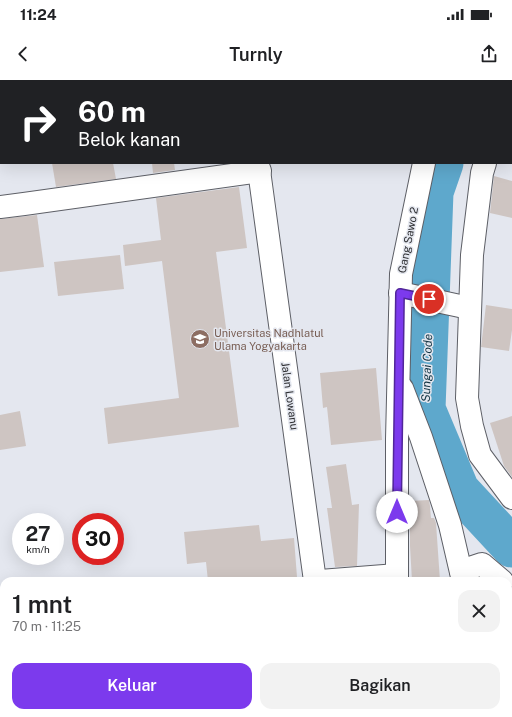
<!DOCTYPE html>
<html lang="id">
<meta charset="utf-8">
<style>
:root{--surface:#fff;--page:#f2f2f2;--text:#202124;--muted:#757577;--accent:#7c3aed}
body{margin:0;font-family:"Public Sans",sans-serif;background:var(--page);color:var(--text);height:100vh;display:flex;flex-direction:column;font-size:15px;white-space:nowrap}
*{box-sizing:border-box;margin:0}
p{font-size:13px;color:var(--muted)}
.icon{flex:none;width:22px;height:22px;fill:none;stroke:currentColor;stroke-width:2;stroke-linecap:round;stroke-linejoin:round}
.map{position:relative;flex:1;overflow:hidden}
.sheet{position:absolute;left:0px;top:497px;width:512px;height:140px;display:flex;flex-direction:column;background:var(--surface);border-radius:12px 12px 0 0;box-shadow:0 4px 16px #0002}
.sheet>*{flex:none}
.top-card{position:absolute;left:0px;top:0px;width:512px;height:84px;box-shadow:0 4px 16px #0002;background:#202124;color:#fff;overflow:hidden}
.speed{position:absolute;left:12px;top:433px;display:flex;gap:8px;font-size:20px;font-weight:700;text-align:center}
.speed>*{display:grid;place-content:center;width:52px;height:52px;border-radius:50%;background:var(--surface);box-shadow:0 4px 16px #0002;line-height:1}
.speed small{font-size:10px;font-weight:400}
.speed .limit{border:6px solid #d22;background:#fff;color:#111}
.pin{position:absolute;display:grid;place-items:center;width:34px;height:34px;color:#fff;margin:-17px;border:2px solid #fff;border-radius:50%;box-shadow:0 1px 4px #0007}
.me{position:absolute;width:44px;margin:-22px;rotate:0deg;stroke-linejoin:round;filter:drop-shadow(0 0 3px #0008)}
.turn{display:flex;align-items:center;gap:14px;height:84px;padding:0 12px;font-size:18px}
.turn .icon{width:52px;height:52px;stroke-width:2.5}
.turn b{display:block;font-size:28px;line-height:34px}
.round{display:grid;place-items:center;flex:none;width:42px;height:42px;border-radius:12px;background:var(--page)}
.head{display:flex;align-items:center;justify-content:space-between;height:68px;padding:0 12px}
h1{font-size:24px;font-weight:600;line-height:30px}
.cta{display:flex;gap:8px;margin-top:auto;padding:8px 12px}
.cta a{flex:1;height:46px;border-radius:12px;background:var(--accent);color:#fff;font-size:16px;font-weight:600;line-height:46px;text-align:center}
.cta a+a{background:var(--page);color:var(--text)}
.status{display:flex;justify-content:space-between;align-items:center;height:28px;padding:0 20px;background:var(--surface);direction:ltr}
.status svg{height:11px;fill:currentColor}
header{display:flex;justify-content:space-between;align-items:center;height:52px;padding:0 12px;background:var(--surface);font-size:18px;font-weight:600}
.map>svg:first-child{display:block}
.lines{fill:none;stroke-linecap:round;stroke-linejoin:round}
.river{stroke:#5ea8cc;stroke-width:41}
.building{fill:#cec5c2}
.minor-casing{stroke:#5d5f66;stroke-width:24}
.secondary-casing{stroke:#5d5f66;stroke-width:24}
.minor{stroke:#fff;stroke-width:22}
.secondary{stroke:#fff;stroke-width:22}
.route-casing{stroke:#51269a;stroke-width:10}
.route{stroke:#7c3aed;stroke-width:7}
.labels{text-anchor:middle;stroke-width:3;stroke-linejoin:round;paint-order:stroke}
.street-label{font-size:11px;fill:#2f3033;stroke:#e4e7ef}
.education-label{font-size:11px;fill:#785e54;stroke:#e4e7ef;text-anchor:start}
.water-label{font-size:12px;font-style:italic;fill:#123444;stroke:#e4e7ef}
</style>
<div class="status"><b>11:24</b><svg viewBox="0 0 49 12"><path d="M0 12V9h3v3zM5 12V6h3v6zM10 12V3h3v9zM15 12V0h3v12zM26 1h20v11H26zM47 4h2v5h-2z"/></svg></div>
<header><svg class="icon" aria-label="back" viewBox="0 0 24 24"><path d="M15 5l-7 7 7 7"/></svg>Turnly<svg class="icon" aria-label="share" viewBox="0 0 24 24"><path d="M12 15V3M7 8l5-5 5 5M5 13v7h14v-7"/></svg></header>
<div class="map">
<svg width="512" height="637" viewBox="0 0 512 637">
<rect width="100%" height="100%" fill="#e4e7ef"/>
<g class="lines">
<!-- river -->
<g class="river">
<path d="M471 1V0"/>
<path d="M443 83 433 112 425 329 459 410 512 467"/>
</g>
</g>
<!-- building -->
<g class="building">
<path d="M52 83H113L116 99 56 107Z"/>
<path d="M152 83H174L175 90 153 93Z"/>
<path d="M494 96 512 101V138L490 133Z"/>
<path d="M239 107 247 168 216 172 239 347 108 364 104 328 179 318 162 181 125 186 123 165 161 160 156 118Z"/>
<path d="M37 135 44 187 0 192V139Z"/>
<path d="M120 175 124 209 58 216 54 182Z"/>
<path d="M486 225 512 229V250L509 271 481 267Z"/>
<path d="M376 288 382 360 331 365 327 327 323 328 320 293Z"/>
<path d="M20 331 26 366 0 370V335Z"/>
<path d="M512 336V397L504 386 490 343Z"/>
<path d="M346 384 352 425 359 424 357 486 335 487 327 428H332L326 387Z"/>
<path d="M429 420 430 426 431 438H434L436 443 440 501H412L410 466V421Z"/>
<path d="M259 445 261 461 294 458 297 497 253 501H208L206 482 187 484 184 452Z"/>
</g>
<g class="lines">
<defs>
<g id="minor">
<path d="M448 1 449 0"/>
<path d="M511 12 512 9"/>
<path d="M485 83 482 93 472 175 467 318 472 346 480 375 512 418"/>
<path d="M0 127 24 124 260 91"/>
<path d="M400 213 469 228"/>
<path d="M402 308 421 357 450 445 463 501"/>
<path d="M461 491 482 484 502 501"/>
<path d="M320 501 397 495"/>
<path d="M397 501V359L401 194 424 83"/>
<path d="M403 633 404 637"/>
<path d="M483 633 484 637"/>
<path d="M107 637 144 633"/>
</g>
<g id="secondary">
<path d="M247 0V1"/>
<path d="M258 83 315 501"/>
<path d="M332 633 333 637"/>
</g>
</defs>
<!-- minor casing -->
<use href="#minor" class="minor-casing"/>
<!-- secondary casing -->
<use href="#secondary" class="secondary-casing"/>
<!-- minor -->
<use href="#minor" class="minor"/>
<!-- secondary -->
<use href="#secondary" class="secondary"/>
</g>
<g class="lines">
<defs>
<path id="route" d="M397 432 400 213 429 219"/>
</defs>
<!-- route casing -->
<use href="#route" class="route-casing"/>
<!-- route -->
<use href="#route" class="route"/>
</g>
<!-- icons -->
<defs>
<symbol id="university-disc" viewBox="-11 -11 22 22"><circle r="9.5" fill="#8d6e63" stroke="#e4e7ef"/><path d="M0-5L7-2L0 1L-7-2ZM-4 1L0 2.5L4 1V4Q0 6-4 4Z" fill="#fff"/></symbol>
</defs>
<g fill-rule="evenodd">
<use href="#university-disc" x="189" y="248" width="22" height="22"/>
</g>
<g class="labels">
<!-- street labels -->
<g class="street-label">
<text transform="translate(408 160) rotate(-79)" y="4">Gang Sawo 2</text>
<text transform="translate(290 316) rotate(82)" y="4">Jalan Lowanu</text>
</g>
<!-- education labels -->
<g class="education-label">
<text x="214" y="257">Universitas Nadhlatul<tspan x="214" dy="13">Ulama Yogyakarta</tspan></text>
</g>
<!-- water labels -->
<g class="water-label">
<text transform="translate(427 288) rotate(-88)" y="4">Sungai Code</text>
</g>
</g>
</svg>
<div class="speed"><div>27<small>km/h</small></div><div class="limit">30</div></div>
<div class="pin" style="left:429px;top:219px;background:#d93025"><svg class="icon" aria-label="arrive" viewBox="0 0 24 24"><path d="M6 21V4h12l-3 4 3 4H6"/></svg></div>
<svg class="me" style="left:397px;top:432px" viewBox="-20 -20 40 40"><circle r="19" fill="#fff"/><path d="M0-13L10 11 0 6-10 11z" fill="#7c3aed"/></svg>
<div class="top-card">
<div class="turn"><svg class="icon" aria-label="right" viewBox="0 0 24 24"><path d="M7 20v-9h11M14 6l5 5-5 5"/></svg><div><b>60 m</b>Belok kanan</div></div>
</div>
<section class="sheet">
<div class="head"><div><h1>1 mnt</h1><p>70 m · 11:25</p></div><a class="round"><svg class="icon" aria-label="close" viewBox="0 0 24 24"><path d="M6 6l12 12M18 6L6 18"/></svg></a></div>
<div class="cta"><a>Keluar</a><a>Bagikan</a></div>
</section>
</div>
